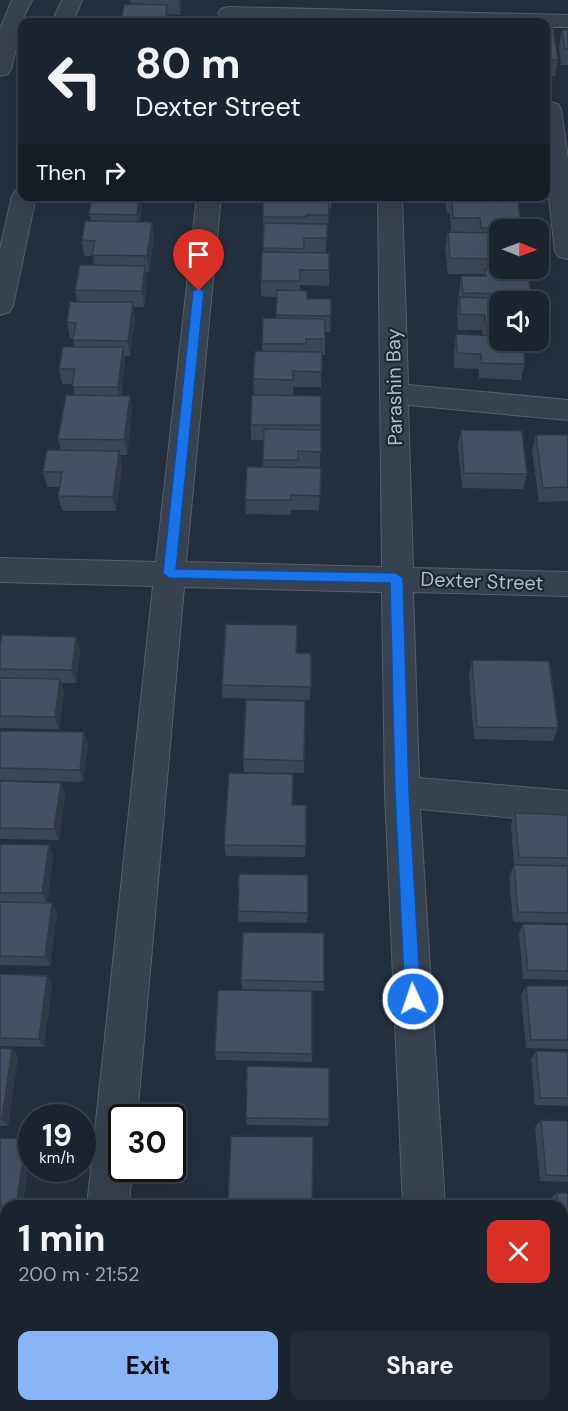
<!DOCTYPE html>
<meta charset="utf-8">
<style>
:root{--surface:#1b232e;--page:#242b36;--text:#f1f3f6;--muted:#a0a4aa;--line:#39404a;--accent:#8ab4f8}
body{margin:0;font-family:"DM Sans",sans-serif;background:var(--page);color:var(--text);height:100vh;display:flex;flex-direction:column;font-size:22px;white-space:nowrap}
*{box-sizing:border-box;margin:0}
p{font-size:20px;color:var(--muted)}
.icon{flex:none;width:33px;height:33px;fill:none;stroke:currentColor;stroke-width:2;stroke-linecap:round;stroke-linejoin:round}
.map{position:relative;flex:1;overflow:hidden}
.drawer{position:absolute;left:0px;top:1200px;width:568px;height:212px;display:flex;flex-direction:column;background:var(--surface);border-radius:18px 18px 0 0;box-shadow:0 6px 24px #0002,0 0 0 2px var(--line)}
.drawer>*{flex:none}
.hud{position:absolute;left:18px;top:18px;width:532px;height:183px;border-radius:12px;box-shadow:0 6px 24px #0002,0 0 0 2px var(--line);background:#1b232e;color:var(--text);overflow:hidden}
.needle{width:39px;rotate:91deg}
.tools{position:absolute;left:489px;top:219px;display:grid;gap:12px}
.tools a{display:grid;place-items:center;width:60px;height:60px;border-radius:12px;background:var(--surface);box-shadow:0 6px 24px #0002,0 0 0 2px var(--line);font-size:30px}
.speed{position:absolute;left:18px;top:1104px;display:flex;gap:12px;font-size:30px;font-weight:700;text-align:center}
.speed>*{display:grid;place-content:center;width:78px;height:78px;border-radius:50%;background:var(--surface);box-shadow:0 6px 24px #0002,0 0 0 2px var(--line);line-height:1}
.speed small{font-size:15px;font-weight:400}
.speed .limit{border:3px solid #111;border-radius:9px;background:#fff;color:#111}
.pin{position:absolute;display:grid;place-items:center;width:51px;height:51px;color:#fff;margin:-62px -26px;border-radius:50% 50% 50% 0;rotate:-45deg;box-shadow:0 0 6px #0007}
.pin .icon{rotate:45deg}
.me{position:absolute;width:66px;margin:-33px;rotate:357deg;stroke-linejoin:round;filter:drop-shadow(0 0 4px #0008)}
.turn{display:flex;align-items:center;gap:21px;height:126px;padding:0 18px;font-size:27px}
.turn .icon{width:78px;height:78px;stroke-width:2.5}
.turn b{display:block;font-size:42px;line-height:51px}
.then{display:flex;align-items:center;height:57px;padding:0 18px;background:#0003;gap:12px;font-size:22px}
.round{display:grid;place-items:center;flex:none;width:63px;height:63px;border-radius:12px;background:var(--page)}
.overview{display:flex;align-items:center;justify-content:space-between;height:102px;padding:0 18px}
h1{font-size:36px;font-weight:700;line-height:45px}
.primary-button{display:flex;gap:12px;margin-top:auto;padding:12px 18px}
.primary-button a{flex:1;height:69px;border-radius:12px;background:var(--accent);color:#111;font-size:24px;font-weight:700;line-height:69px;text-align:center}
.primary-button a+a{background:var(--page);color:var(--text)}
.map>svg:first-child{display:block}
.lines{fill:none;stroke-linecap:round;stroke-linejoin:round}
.minor-casing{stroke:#565f6c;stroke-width:2}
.minor{fill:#38414e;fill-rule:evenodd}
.wall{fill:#3b4654}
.shaded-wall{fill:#303945}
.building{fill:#455162;stroke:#303945;stroke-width:1.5}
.route{fill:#1a73e8;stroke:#114b97;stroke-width:1.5}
.labels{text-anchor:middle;stroke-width:4.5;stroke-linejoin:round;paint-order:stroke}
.street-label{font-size:20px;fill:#b4bcc9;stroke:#1d2633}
</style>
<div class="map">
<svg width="568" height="1411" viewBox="0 0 568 1411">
<rect width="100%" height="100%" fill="#242f3e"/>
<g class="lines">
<defs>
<g id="minor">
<path d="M12 0H32L24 16 11 69 8 74 0 76V29Z"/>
<path d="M62 0H82L73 22H52Z"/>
<path d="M228 7 568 15V27H546V22H365L221 17 218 13 221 9Z"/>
<path d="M550 102 558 104 561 109 568 159V259L559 257 555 251 546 171V103Z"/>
<path d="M22 189V196H36L13 306 9 312 0 315V249L12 196 15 191Z"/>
<path d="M197 196H221L186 562 382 567 378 196H402L408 385 568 400V420L408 405 413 568 568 572V596L413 592 419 778 568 791V823L420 809 445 1206H403L385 792 382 592 184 587 137 1118H122V1168H132L129 1206H87L153 586 0 582V558L156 562Z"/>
<path d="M66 1406H112L111 1411H65Z"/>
<path d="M412 1406H457L458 1411H412Z"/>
</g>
</defs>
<!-- minor casing -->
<use href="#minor" class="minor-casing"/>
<!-- minor -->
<use href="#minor" class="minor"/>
</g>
<!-- wall -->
<g class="wall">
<path d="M130 0H182L180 15 168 14 169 20 131 4Z"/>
<path d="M546 28 558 60 555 76H546Z"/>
<path d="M562 30H568V65H561L559 46Z"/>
<path d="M92 196H142V203L140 222H152L154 238 149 272H145L147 282 144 307H133L135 318 130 356H124L125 363 121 396H130L132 411 127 455H120L122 466 116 511H62L58 496 60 487H47L43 472 61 450 58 439 74 395 73 384H62L59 369 74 347 73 338H70L67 322 77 302 75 290 94 265 93 256H84L82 240 91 221 89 214Z"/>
<path d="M263 196H332L331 209H329L328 231H327L326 253 329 270V286L300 285V291L307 299 331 316 330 332H325V355H322L321 387H293V395H254L253 379 262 351V344L276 319V297L261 296V281L264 233H263Z"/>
<path d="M445 196H504V201L521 228V230H500V268L531 294 530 302H500V340L525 364 521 380 479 378V369L454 368V350L456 334 482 335V330H458L457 312 461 276H484V274H448L445 248 448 232H451L450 213H447Z"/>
<path d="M321 396 320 467 298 466V468H321L319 510H291V515L246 514 245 500 263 467 264 440H251V425Z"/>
<path d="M461 430 527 474 523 489 462 488 458 445Z"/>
<path d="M536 435H568V501L539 502 532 450Z"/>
<path d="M76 637 80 650 76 683H61L64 692 59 729 0 728V646Z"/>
<path d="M311 653 310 700 223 698 222 685Z"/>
<path d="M472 660 558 728 553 741 474 739 469 673Z"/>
<path d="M305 701 304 773 244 772 243 759Z"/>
<path d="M0 731 84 732 88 745 83 782 0 780Z"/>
<path d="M0 781 61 783 65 795 59 840 0 839Z"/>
<path d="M292 805H306L305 857 226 856 224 845Z"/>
<path d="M515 813 568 815V923L513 922 509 876 514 865 511 825Z"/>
<path d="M0 844 49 845 53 856 47 903H52L57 913 50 966 0 965Z"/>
<path d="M238 911 308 913 307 923 239 922Z"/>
<path d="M523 924 568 925V980L523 979 519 934Z"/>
<path d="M0 974 47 976 52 985 44 1047 0 1046Z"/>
<path d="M241 980 324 982V991L242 989Z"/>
<path d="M526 986H568V1049L526 1048 521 995Z"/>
<path d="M0 1048 12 1049 18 1057 8 1126H0Z"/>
<path d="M536 1051 568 1052V1106L535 1105 531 1059Z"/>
<path d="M215 1052 312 1054V1062L216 1060Z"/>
<path d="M246 1118 329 1119 328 1126 247 1125Z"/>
<path d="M541 1120 568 1121V1182L540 1181 535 1127Z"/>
<path d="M313 1137 312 1206H229L228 1203Z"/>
<path d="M0 1138 26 1139 31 1145 6 1206V1211H0Z"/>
<path d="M557 1193H568V1260H562V1206H552L551 1198Z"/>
<rect x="562" y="1274" width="6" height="66"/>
</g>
<!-- shaded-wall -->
<g class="shaded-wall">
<path d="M179 0H182L180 15Z"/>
<path d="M167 5 168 22H165Z"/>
<path d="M139 196H142V203L139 231 137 215Z"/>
<path d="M152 222 154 238 149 272 147 256Z"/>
<path d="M145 266 147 282 144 307 142 291Z"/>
<path d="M133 302 135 318 130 356 128 341Z"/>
<path d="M123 347 125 363 120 403 118 387Z"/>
<path d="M130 396 132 411 127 455 124 440Z"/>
<path d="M119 451 122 466 116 511 113 497Z"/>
<path d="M76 637 80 650 76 683 72 670Z"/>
<path d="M60 679 64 692 59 729 55 717Z"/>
<path d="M84 732 88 745 83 782 80 770Z"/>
<path d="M61 783 65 795 59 840 54 829Z"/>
<path d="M49 845 53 856 47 904 42 893Z"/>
<path d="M52 903 57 913 50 966 45 957Z"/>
<path d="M47 976 52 985 44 1047 39 1039Z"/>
<path d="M12 1049 18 1057 8 1126 2 1119Z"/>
<path d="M26 1139 31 1145 23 1206H16Z"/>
<path d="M0 1322 6 1324 0 1373Z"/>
</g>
<!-- building -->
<g class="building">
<path d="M124 4 167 5 165 22H121Z"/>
<path d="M415 18 416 22H384L383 19Z"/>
<path d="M546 28H553L558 60H546Z"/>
<path d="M562 30H568V49H565Z"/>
<path d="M92 196H139L137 215 89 214Z"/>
<path d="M263 196H328L329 215H306V217H263Z"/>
<path d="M504 196V197L449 196Z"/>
<path d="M452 200 518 201 521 228H481L480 218H453Z"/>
<path d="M85 221 152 222 147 256 92 255 95 241 82 240Z"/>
<path d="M264 223 327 224V238H304V249L263 248Z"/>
<path d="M448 232 500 233V259L450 258Z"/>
<path d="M262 252 329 253V270H300V281H261Z"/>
<path d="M80 265 145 266 142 291 75 290Z"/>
<path d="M485 269H528L531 294 463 293 461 276H486Z"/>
<path d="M277 290 307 291V299H331V316L276 315Z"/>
<path d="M460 297 515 299V302H500V323H485V315L460 314Z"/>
<path d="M70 302H133L128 341 73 340 76 323 67 322Z"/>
<path d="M263 318 325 319V339H306V344H262Z"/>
<path d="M456 334 500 336V340H523L525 364 482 363 481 354 457 353Z"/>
<path d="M63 347H123L118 387H72L75 369H59Z"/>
<path d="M255 351 322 352V372L293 371V380L253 379Z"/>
<path d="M66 395 130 396 124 440 58 439Z"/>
<path d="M252 395 321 396V425H251Z"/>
<path d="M264 429 321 430V452L298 451V460H263Z"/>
<path d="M461 430 522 431 527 474 464 473Z"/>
<path d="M536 435H568V487L543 488Z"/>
<path d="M47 450 119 451 113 497 58 496 62 472H43Z"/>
<path d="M247 467 321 468 320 496 291 495V500H245Z"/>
<path d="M226 624 297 625 296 653H311V687L222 685Z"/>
<path d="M2 635 76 637 72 670 0 669V646Z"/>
<path d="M472 660 549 661 558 728 477 727Z"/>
<path d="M0 678 60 679 55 717 0 716Z"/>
<path d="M246 700 305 701 304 761 243 759Z"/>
<path d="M0 731 84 732 80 770 0 768Z"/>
<path d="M229 773 293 774 292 805H306V846L224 845Z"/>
<path d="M0 781 61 783 54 829 0 828Z"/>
<path d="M515 813 568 815V858L519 857Z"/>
<path d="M0 844 49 845 42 893H0Z"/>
<path d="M514 865 568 866V913L518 912Z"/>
<path d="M239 874 308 875V913L238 911Z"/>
<path d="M0 902 52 903 45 957 0 956Z"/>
<path d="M523 924 568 925V971L528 970Z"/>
<path d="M243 932 324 933V982L241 980Z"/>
<path d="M0 974 47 976 39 1039 0 1038Z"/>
<path d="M526 986H568V1040H531Z"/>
<path d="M218 990 312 991V1054L215 1052Z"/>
<path d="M0 1048 12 1049 2 1119H0Z"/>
<path d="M536 1051 568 1052V1098H540Z"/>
<path d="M247 1066 329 1068V1119L246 1118Z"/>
<path d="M541 1120 568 1121V1176L546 1175Z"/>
<path d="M231 1136 313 1137 312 1205 228 1203Z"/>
<path d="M0 1138 26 1139 16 1206H0Z"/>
<path d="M557 1193H568V1256H563L562 1206H558Z"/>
<rect x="562" y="1274" width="6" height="63"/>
<rect x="198" y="1406" width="110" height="5"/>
</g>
<!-- route -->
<path class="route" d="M199 288 204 291 176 569 396 573 403 578 409 792 421 999 419 1004 413 1006 408 1004 405 999 395 792 390 583 169 578 163 573 193 291Z"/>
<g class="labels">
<!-- street labels -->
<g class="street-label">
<text transform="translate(394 387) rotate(-91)" y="7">Parashin Bay</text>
<text transform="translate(482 581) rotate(2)" y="7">Dexter Street</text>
</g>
</g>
</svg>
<div class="tools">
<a><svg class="needle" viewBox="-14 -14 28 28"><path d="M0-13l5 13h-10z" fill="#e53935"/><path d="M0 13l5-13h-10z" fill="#a0a4aa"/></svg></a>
<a><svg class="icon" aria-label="sound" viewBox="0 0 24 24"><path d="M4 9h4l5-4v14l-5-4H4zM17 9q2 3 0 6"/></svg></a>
</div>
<div class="speed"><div>19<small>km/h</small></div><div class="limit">30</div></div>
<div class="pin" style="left:199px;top:291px;background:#d93025"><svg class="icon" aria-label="arrive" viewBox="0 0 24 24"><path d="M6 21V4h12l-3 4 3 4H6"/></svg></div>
<svg class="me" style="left:413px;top:999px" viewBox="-20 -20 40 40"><circle r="17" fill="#1a73e8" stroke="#fff" stroke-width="3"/><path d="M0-11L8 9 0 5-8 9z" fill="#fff"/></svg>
<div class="hud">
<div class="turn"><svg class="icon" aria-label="left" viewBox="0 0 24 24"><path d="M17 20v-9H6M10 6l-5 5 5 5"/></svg><div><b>80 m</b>Dexter Street</div></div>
<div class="then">Then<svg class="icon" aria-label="right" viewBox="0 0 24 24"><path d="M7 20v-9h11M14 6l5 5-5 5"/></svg></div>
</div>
<section class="drawer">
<div class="overview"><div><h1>1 min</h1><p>200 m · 21:52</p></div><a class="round" style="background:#d93025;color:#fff"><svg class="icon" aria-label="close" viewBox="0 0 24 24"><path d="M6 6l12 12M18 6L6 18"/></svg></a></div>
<div class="primary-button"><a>Exit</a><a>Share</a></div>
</section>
</div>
